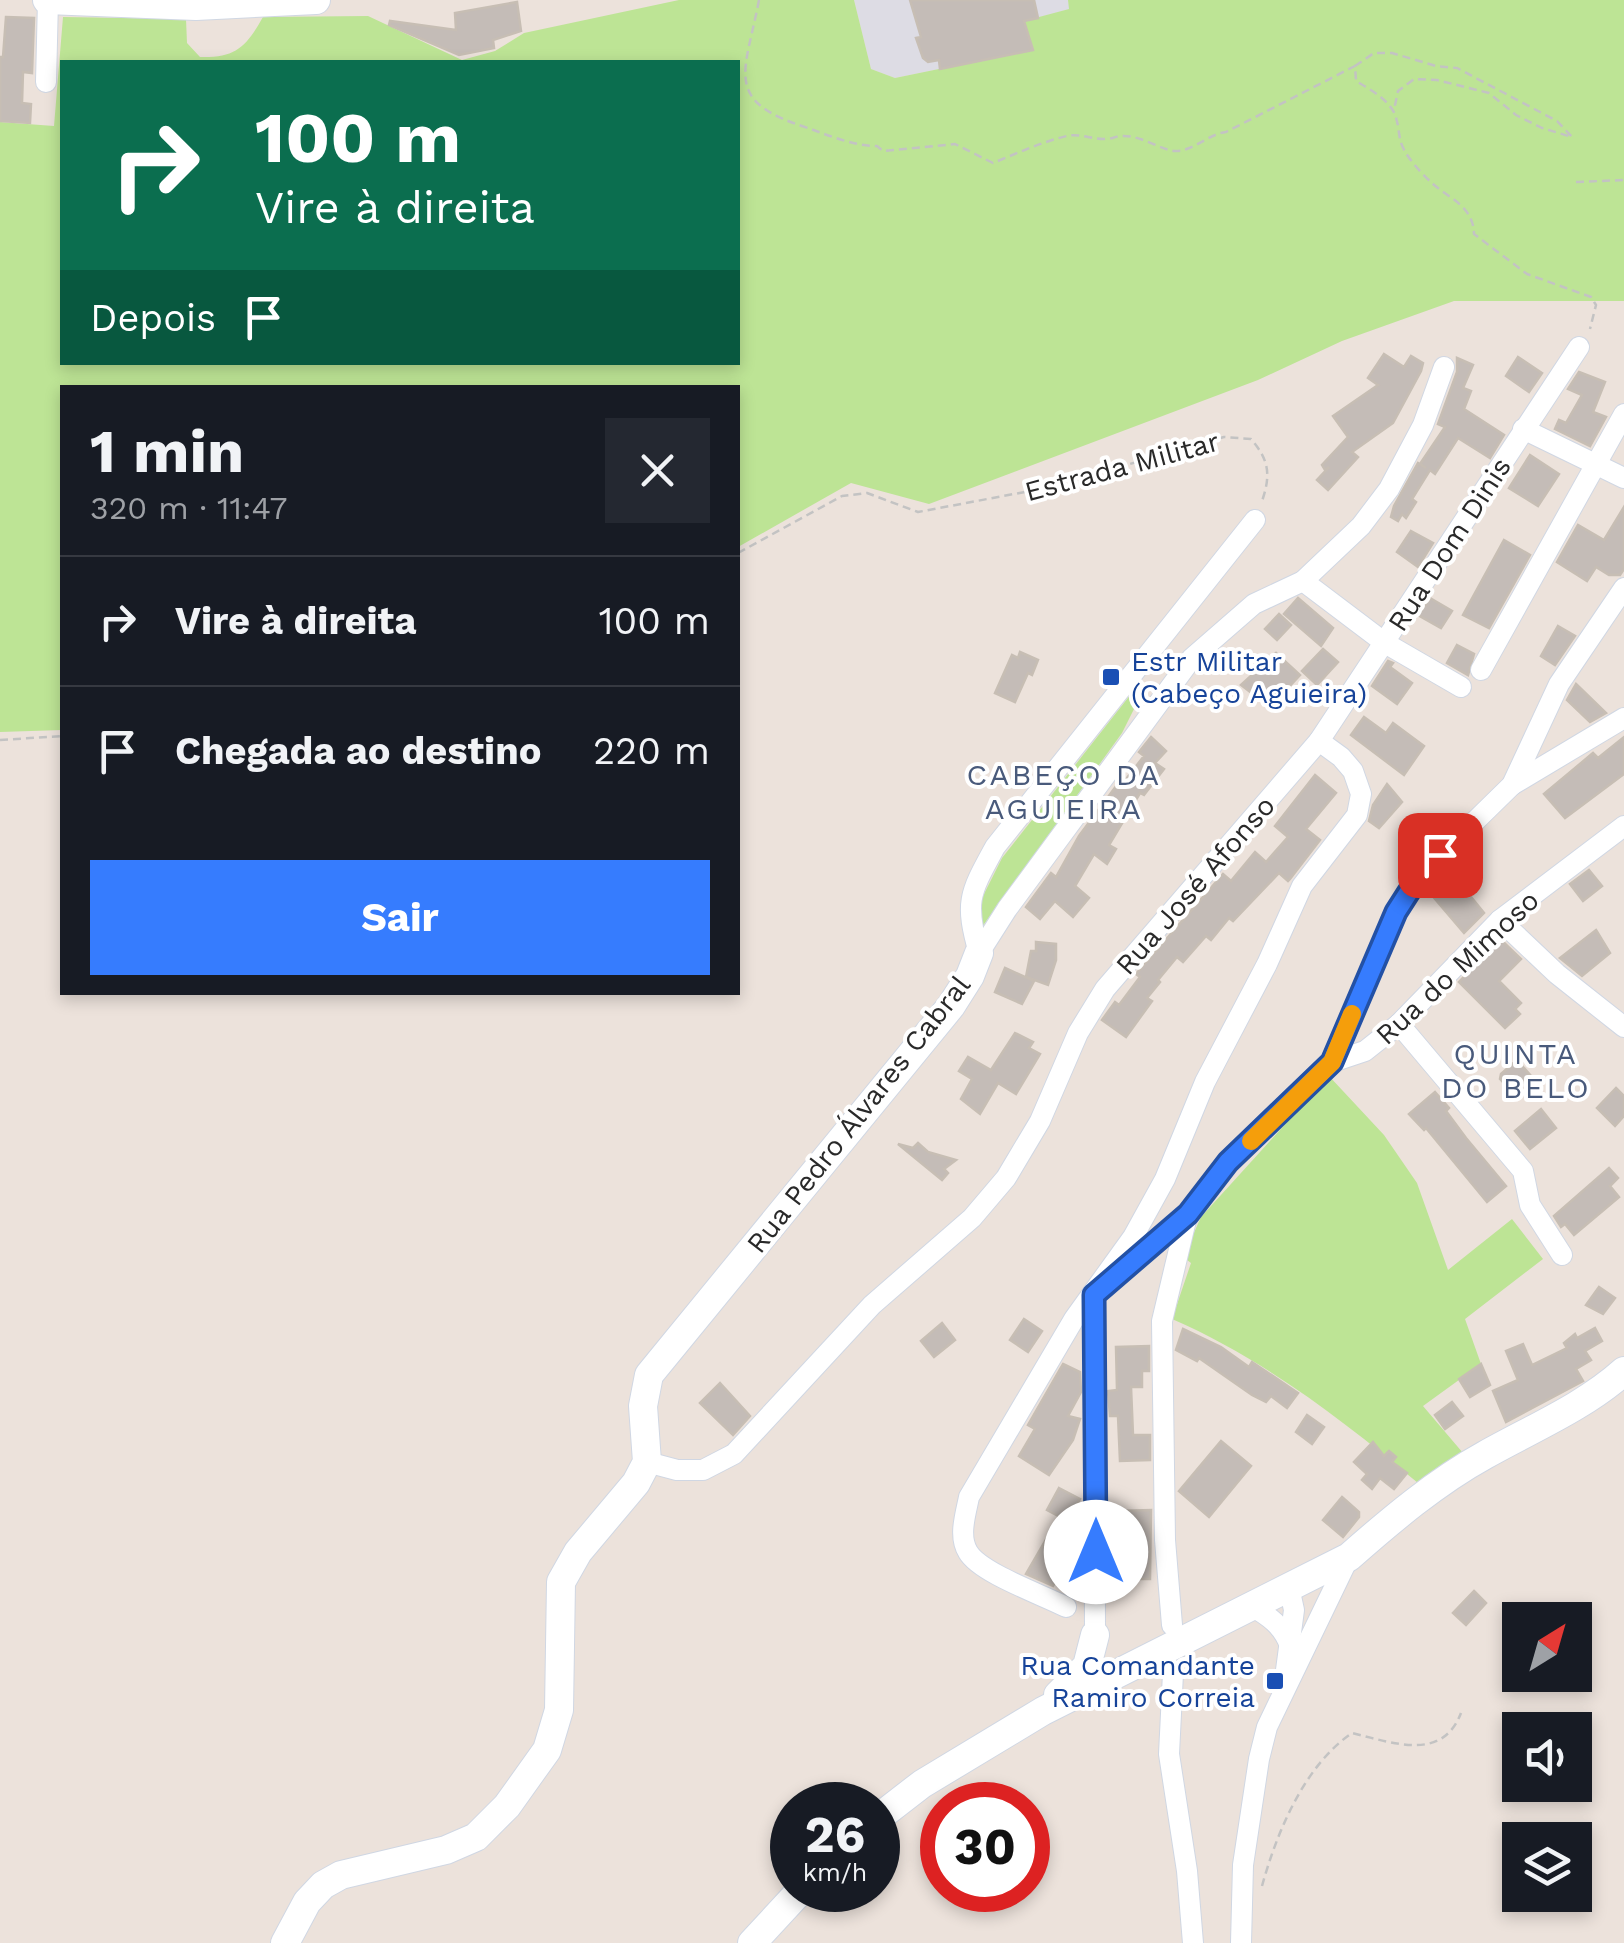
<!DOCTYPE html>
<html lang="pt">
<meta charset="utf-8">
<style>
:root{--surface:#171b24;--page:#242831;--text:#f1f3f6;--muted:#9ea1a6;--line:#363941;--accent:#367cfe}
body{margin:0;font-family:"Work Sans",sans-serif;background:var(--page);color:var(--text);height:100vh;display:flex;flex-direction:column;font-size:38px;white-space:nowrap}
*{box-sizing:border-box;margin:0}
p{font-size:32px;color:var(--muted)}
.icon{flex:none;width:55px;height:55px;fill:none;stroke:currentColor;stroke-width:2;stroke-linecap:round;stroke-linejoin:round}
.map{position:relative;flex:1;overflow:hidden}
.sheet{position:absolute;left:60px;top:385px;width:680px;height:610px;display:flex;flex-direction:column;background:var(--surface);border-radius:0px;box-shadow:0 5px 15px #0003}
.sheet>*{flex:none}
.banner{position:absolute;left:60px;top:60px;width:680px;height:305px;border-radius:0px;box-shadow:0 5px 15px #0003;background:#0b6e4f;color:#fff;overflow:hidden}
.needle{width:65px;rotate:37deg}
.buttons{position:absolute;left:1502px;top:1602px;display:grid;gap:20px}
.buttons a{display:grid;place-items:center;width:90px;height:90px;border-radius:0px;background:var(--surface);box-shadow:0 5px 15px #0003;font-size:50px}
.speed{position:absolute;left:770px;top:1782px;display:flex;gap:20px;font-size:50px;font-weight:700;text-align:center}
.speed>*{display:grid;place-content:center;width:130px;height:130px;border-radius:50%;background:var(--surface);box-shadow:0 5px 15px #0003;line-height:1}
.speed small{font-size:25px;font-weight:400}
.speed .limit{border:15px solid #d22;background:#fff;color:#111}
.pin{position:absolute;display:grid;place-items:center;width:85px;height:85px;color:#fff;margin:-42px;border-radius:20px;box-shadow:0 5px 15px #0006}
.me{position:absolute;width:110px;margin:-55px;rotate:0deg;stroke-linejoin:round;filter:drop-shadow(0 0 8px #0008)}
.turn{display:flex;align-items:center;gap:35px;height:210px;padding:0 30px;font-size:45px}
.turn .icon{width:130px;height:130px;stroke-width:2.5}
.turn b{display:block;font-size:70px;line-height:85px}
.then{display:flex;align-items:center;height:95px;padding:0 30px;background:#0003;gap:20px;font-size:38px}
.round{display:grid;place-items:center;flex:none;width:105px;height:105px;border-radius:0px;background:var(--page)}
.head{display:flex;align-items:center;justify-content:space-between;height:170px;padding:0 30px}
h1{font-size:60px;font-weight:700;line-height:75px}
.button{display:flex;gap:20px;margin-top:auto;padding:20px 30px}
.button a{flex:1;height:115px;border-radius:0px;background:var(--accent);color:#fff;font-size:40px;font-weight:700;line-height:115px;text-align:center}
ul{padding:0;list-style:none}
li{display:flex;align-items:center;gap:30px;height:130px;padding:0 30px;border-top:2px solid var(--line)}
li div{flex:1}
li b{display:block;font-size:38px}
li em{font-style:normal}
.map>svg:first-child{display:block}
.industrial{fill:#dddce4}
.green{fill:#bde495;fill-rule:evenodd}
.building{fill:#c4bcb7;stroke:#c7beb4;stroke-width:2.5}
.lines{fill:none;stroke-linecap:round;stroke-linejoin:round}
.street-casing{stroke:#d0d7e3;stroke-width:22}
.secondary-casing{stroke:#d0d7e3;stroke-width:30}
.path{stroke:#c3c3c3;stroke-width:2.5;stroke-dasharray:8 5;stroke-linecap:butt}
.street{stroke:#fff;stroke-width:20}
.secondary{stroke:#fff;stroke-width:28}
.route-casing{stroke:#2351a5;stroke-width:25}
.route{stroke:#367cfe;stroke-width:18}
.slow{stroke:#f59e0b;stroke-width:18}
.transit-dot{fill:#1a4fb4;stroke:#fff;stroke-width:4}
.labels{text-anchor:middle;stroke-width:8;stroke-linejoin:round;paint-order:stroke}
.street-label{font-size:28px;fill:#292929;stroke:#fff}
.transit-label{font-size:28px;fill:#164399;stroke:#fff;text-anchor:start}
.neighbourhood-label{font-size:30px;letter-spacing:2.5px;fill:#495a7b;stroke:#fff}
</style>
<div class="map">
<svg width="1624" height="1943" viewBox="0 0 1624 1943">
<rect width="100%" height="100%" fill="#ece2db"/>
<!-- industrial -->
<path class="industrial" d="M854 0H1068L1070 9 1025 21 1033 50 895 78 871 69Z"/>
<!-- green -->
<g class="green">
<path d="M679 0H854L871 69 895 78 1032 50 1024 21 1069 9 1068 0H1624V301H1454L1342 341 1258 380 929 504 851 483 738 547V388H62V730L0 732V122L54 126 63 17 186 19 187 43 200 57C236 58 246 47 263 17L368 16 462 60 495 51 524 33ZM62 62H738V362H62Z"/>
<path d="M1131 694 1138 701 1122 733 982 927 978 906 1002 858Z"/>
<path d="M1329 1076 1384 1135 1417 1183 1448 1270 1512 1219 1543 1259 1465 1319 1481 1364 1423 1406 1463 1453 1418 1483C1343 1420 1262 1358 1172 1319L1191 1263 1183 1257 1201 1217Z"/>
</g>
<!-- building -->
<g class="building">
<path d="M910 0H1034L1038 18 1024 21 1033 50 940 69 939 60 928 62 923 58 916 38 921 37Z"/>
<path d="M517 2 521 31 493 40 494 48 459 55 389 25 390 21 456 30 455 13Z"/>
<path d="M6 17 34 18 32 73 23 72 22 103 31 104 30 123 0 121V57H3Z"/>
<path d="M1384 354 1404 367 1411 356 1423 363 1421 371 1393 423 1352 452 1358 457 1328 490 1317 480 1329 467 1325 470 1322 465 1348 437 1333 416 1378 385 1368 378Z"/>
<path d="M1518 357 1542 373 1529 392 1506 376Z"/>
<path d="M1457 358 1473 365 1463 388 1471 391 1464 409 1504 435 1490 458 1458 438 1435 474 1430 470 1412 499 1416 502 1406 518 1402 514 1398 521 1391 517 1394 506 1418 463 1426 468 1420 464 1445 427 1438 424 1457 372Z"/>
<path d="M1579 372 1605 382 1593 412 1606 417 1590 446 1555 429 1559 420 1566 423 1582 395 1568 389Z"/>
<path d="M1530 455 1559 474 1538 506 1509 488Z"/>
<path d="M1624 507V569L1620 575H1609L1596 567 1587 581 1557 562 1578 525 1604 540Z"/>
<path d="M1411 531 1433 543 1418 567 1397 552Z"/>
<path d="M1504 540 1530 555 1489 628 1463 615Z"/>
<path d="M1298 598 1333 628 1321 646 1284 614Z"/>
<path d="M1430 598 1452 611 1441 628 1418 615Z"/>
<path d="M1279 614 1291 625 1277 640 1265 629Z"/>
<path d="M1558 626 1575 636 1555 665 1541 656Z"/>
<path d="M1457 645 1474 654 1468 675 1447 663Z"/>
<path d="M1323 649 1338 662 1317 685 1302 671Z"/>
<path d="M1020 652 1038 660 1032 675 1028 673 1015 702 995 693 1012 655 1018 658Z"/>
<path d="M1276 653 1300 675 1270 707 1241 685Z"/>
<path d="M1388 661 1393 663 1390 667 1412 683 1397 704 1372 686Z"/>
<path d="M1576 684 1606 713 1590 722 1567 700Z"/>
<path d="M1364 717 1386 733 1393 723 1424 746 1404 775 1351 735Z"/>
<path d="M1151 737 1166 751 1155 763 1164 769 1144 795 1140 793 1109 845 1116 849 1107 864 1094 854 1075 886 1089 898 1073 917 1055 901 1040 919 1026 907 1051 873 1056 877 1079 836 1120 781 1123 783 1144 756 1139 752Z"/>
<path d="M1624 737V774L1565 818 1544 794 1593 753 1598 758Z"/>
<path d="M1315 775 1336 793 1306 829 1320 840 1290 879 1288 881 1279 873 1233 921 1229 918 1211 940 1206 936 1183 962 1177 957 1158 980 1160 982 1147 998 1152 1001 1126 1037 1102 1020 1115 1002 1119 1005 1140 977 1136 974 1223 874 1231 881 1255 852 1266 862 1288 837 1275 826Z"/>
<path d="M1387 784 1402 802 1379 828 1369 821 1373 805Z"/>
<path d="M1589 870 1602 886 1583 901 1570 884Z"/>
<path d="M1450 871 1484 913 1464 933 1430 893Z"/>
<path d="M1596 930 1610 953 1582 976 1560 958Z"/>
<path d="M1500 939 1521 959 1499 981 1521 1003 1515 1009 1520 1014 1505 1028 1459 982Z"/>
<path d="M1036 942 1056 944V960L1048 985 1026 977 1031 951H1036Z"/>
<path d="M1005 968 1034 981 1022 1004 995 992Z"/>
<path d="M1015 1033 1033 1042 1029 1048 1040 1054 1016 1094 998 1083 980 1114 961 1099 972 1079 959 1071 968 1057 991 1070Z"/>
<path d="M1517 1060 1531 1076 1515 1090 1513 1087 1510 1090 1500 1079 1501 1074Z"/>
<path d="M1616 1088 1624 1096V1116L1615 1126 1597 1108Z"/>
<path d="M1435 1092 1449 1108 1446 1111 1466 1138 1506 1186 1487 1202 1426 1128 1424 1130 1409 1114Z"/>
<path d="M1541 1109 1556 1128 1530 1149 1515 1131Z"/>
<path d="M918 1143 928 1152 956 1160 944 1169 948 1173 942 1180 898 1144 913 1148Z"/>
<path d="M1609 1168 1618 1178 1610 1186 1619 1197 1574 1235 1565 1224 1561 1227 1554 1216Z"/>
<path d="M1599 1287 1615 1298 1603 1314 1586 1305Z"/>
<path d="M1024 1319 1042 1331 1028 1352 1010 1340Z"/>
<path d="M942 1323 955 1340 934 1357 921 1341Z"/>
<path d="M1595 1328 1602 1341 1585 1351 1591 1360 1576 1369 1583 1381 1506 1422 1493 1391 1518 1380 1506 1351 1523 1344 1532 1365 1567 1348 1564 1343 1575 1334 1577 1338Z"/>
<path d="M1183 1329 1221 1347 1249 1367 1252 1362 1298 1393 1287 1408 1271 1396 1266 1402 1252 1395 1199 1358 1197 1361 1176 1350Z"/>
<path d="M1149 1346V1371H1142V1387H1131L1133 1435H1150V1460L1120 1461 1118 1416H1110L1108 1391 1117 1390 1116 1347Z"/>
<path d="M1063 1364 1080 1372 1081 1392 1068 1416 1080 1419 1073 1440 1049 1475 1019 1456 1035 1429 1028 1425Z"/>
<path d="M1481 1364 1490 1385 1470 1397 1459 1379Z"/>
<path d="M720 1383 750 1416 733 1435 700 1403Z"/>
<path d="M1452 1402 1463 1416 1445 1429 1435 1415Z"/>
<path d="M1307 1415 1324 1427 1312 1444 1296 1432Z"/>
<path d="M1221 1441 1251 1466 1209 1517 1179 1491Z"/>
<path d="M1373 1442 1384 1456 1389 1451 1396 1457 1392 1462 1407 1473 1394 1489 1380 1478 1372 1489 1362 1480 1367 1474 1354 1462Z"/>
<path d="M1059 1488 1080 1499 1068 1521 1047 1510Z"/>
<path d="M1342 1497 1359 1512V1517L1343 1537 1323 1520Z"/>
<path d="M1151 1510 1150 1579H1120V1536H1117L1116 1511Z"/>
<path d="M1055 1524 1081 1538 1053 1586 1026 1574Z"/>
<path d="M1474 1591 1486 1603 1466 1625 1453 1613Z"/>
</g>
<g class="lines">
<defs>
<g id="street">
<path d="M46 82 48 0"/>
<path d="M1523 429 1624 478"/>
<path d="M1303 581 1385 643 1461 687"/>
<path d="M1481 670 1624 414"/>
<path d="M1512 785 1624 718"/>
<path d="M1500 920 1557 974 1624 1027"/>
<path d="M979 953 1007 909 1192 658 1254 604 1303 581 1361 526 1389 489 1423 425 1444 367"/>
<path d="M979 953C964 901 970 893 995 847L1255 520"/>
<path d="M1399 1024 1523 1171 1530 1205 1562 1255"/>
<path d="M1332 1062 1365 1051 1399 1024 1500 920 1624 826"/>
<path d="M1114 1278 1188 1214 1228 1163 1332 1062 1396 912 1419 876 1512 785 1559 684 1624 588"/>
<path d="M1094 1295 1095 1635"/>
<path d="M647 1462 677 1470H703L734 1454 872 1305 972 1218 1006 1178 1040 1121 1078 1033 1105 989 1319 741 1579 347"/>
<path d="M1251 1606C1269 1616 1283 1626 1290 1646"/>
<path d="M1066 1607C1043 1595 980 1573 968 1552 958 1536 966 1513 969 1497L1074 1319 1133 1237 1165 1179 1205 1082 1267 964 1302 886 1357 815 1361 794 1353 771 1341 757 1319 741"/>
<path d="M1172 1625 1165 1540 1162 1321 1187 1216"/>
<path d="M1286 1670 1294 1610 1289 1587"/>
<path d="M1173 1673 1169 1754 1187 1871 1193 1943"/>
<path d="M1241 1943 1243 1865 1259 1759 1267 1727 1349 1557"/>
</g>
<g id="secondary">
<path d="M47 0 196 6 316 0"/>
<path d="M1058 1695 1087 1666 1095 1635"/>
<path d="M878 1818 922 1784 1043 1711 1349 1557C1391 1520 1436 1482 1485 1455 1531 1429 1584 1407 1624 1371"/>
<path d="M285 1943 307 1902 323 1885 341 1875 446 1850 476 1837 507 1806 547 1750 559 1710 561 1582 578 1552 636 1483 647 1462 643 1406 649 1375 951 1006 970 976 979 953"/>
<path d="M752 1943 801 1890"/>
</g>
</defs>
<!-- street casing -->
<use href="#street" class="street-casing"/>
<!-- secondary casing -->
<use href="#secondary" class="secondary-casing"/>
<!-- path -->
<g class="path">
<path d="M759 0C745 74 722 101 808 128 830 136 854 146 877 146L883 151 955 144 993 163C1018 153 1041 142 1067 136 1079 133 1094 140 1106 139 1112 139 1116 136 1122 136 1140 135 1162 150 1174 151 1193 152 1208 134 1226 132L1355 66 1356 81C1369 89 1383 96 1392 109 1398 118 1398 129 1400 139 1403 154 1420 172 1432 183 1449 199 1473 205 1474 234L1527 274 1591 297 1596 305 1590 329"/>
<path d="M1355 66 1374 53H1392L1436 66 1457 68 1557 121 1572 137 1542 128 1516 115 1489 93 1437 80 1414 79 1398 91 1394 110"/>
<path d="M1576 182 1624 180"/>
<path d="M738 553 842 496 867 493 918 512 1046 488 1224 437 1251 439C1270 461 1271 476 1261 504"/>
<path d="M0 740 62 736"/>
<path d="M1262 1886C1277 1832 1304 1766 1352 1733 1394 1743 1442 1762 1461 1713"/>
</g>
<!-- street -->
<use href="#street" class="street"/>
<!-- secondary -->
<use href="#secondary" class="secondary"/>
</g>
<g class="lines">
<defs>
<path id="route" d="M1096 1552 1094 1295 1188 1214 1228 1162 1332 1062 1396 912 1419 876 1440 855"/>
</defs>
<!-- route casing -->
<use href="#route" class="route-casing"/>
<!-- route -->
<use href="#route" class="route"/>
<!-- slow -->
<path class="slow" d="M1251 1141 1332 1062 1352 1014"/>
</g>
<!-- markers -->
<g class="transit-dot">
<rect x="1101" y="667" width="20" height="20" rx="5"/>
<rect x="1265" y="1671" width="20" height="20" rx="5"/>
</g>
<g class="labels">
<!-- street labels -->
<g class="street-label">
<text transform="translate(1122 466) rotate(-15)" y="10">Estrada Militar</text>
<text transform="translate(1449 544) rotate(-57)" y="10">Rua Dom Dinis</text>
<text transform="translate(1195 885) rotate(-49)" y="10">Rua José Afonso</text>
<text transform="translate(1457 967) rotate(-43)" y="10">Rua do Mimoso</text>
<text transform="translate(858 1114) rotate(-52)" y="10">Rua Pedro Álvares Cabral</text>
</g>
<!-- transit labels -->
<g class="transit-label">
<text x="1131" y="671">Estr Militar<tspan x="1131" dy="32">(Cabeço Aguieira)</tspan></text>
<text x="1255" y="1675" text-anchor="end">Rua Comandante<tspan x="1255" dy="32">Ramiro Correia</tspan></text>
</g>
<!-- neighbourhood labels -->
<g class="neighbourhood-label">
<text x="1064" y="785">CABEÇO DA<tspan x="1064" dy="34">AGUIEIRA</tspan></text>
<text x="1516" y="1064">QUINTA<tspan x="1516" dy="34">DO BELO</tspan></text>
</g>
</g>
</svg>
<div class="buttons">
<a><svg class="needle" viewBox="-14 -14 28 28"><path d="M0-13l5 13h-10z" fill="#e53935"/><path d="M0 13l5-13h-10z" fill="#9ea1a6"/></svg></a>
<a><svg class="icon" aria-label="sound" viewBox="0 0 24 24"><path d="M4 9h4l5-4v14l-5-4H4zM17 9q2 3 0 6"/></svg></a>
<a><svg class="icon" aria-label="layers" viewBox="0 0 24 24"><path d="M12 4l9 5-9 5-9-5zM3 14l9 5 9-5"/></svg></a>
</div>
<div class="speed"><div>26<small>km/h</small></div><div class="limit">30</div></div>
<div class="pin" style="left:1440px;top:855px;background:#d93025"><svg class="icon" aria-label="arrive" viewBox="0 0 24 24"><path d="M6 21V4h12l-3 4 3 4H6"/></svg></div>
<svg class="me" style="left:1096px;top:1552px" viewBox="-20 -20 40 40"><circle r="19" fill="#fff"/><path d="M0-13L10 11 0 6-10 11z" fill="#367cfe"/></svg>
<div class="banner">
<div class="turn"><svg class="icon" aria-label="right" viewBox="0 0 24 24"><path d="M7 20v-9h11M14 6l5 5-5 5"/></svg><div><b>100 m</b>Vire à direita</div></div>
<div class="then">Depois<svg class="icon" aria-label="arrive" viewBox="0 0 24 24"><path d="M6 21V4h12l-3 4 3 4H6"/></svg></div>
</div>
<section class="sheet">
<div class="head"><div><h1>1 min</h1><p>320 m · 11:47</p></div><a class="round"><svg class="icon" aria-label="close" viewBox="0 0 24 24"><path d="M6 6l12 12M18 6L6 18"/></svg></a></div>
<ul>
<li><svg class="icon" aria-label="right" viewBox="0 0 24 24"><path d="M7 20v-9h11M14 6l5 5-5 5"/></svg><div><b>Vire à direita</b></div><em>100 m</em></li>
<li><svg class="icon" aria-label="arrive" viewBox="0 0 24 24"><path d="M6 21V4h12l-3 4 3 4H6"/></svg><div><b>Chegada ao destino</b></div><em>220 m</em></li>
</ul>
<div class="button"><a>Sair</a></div>
</section>
</div>
